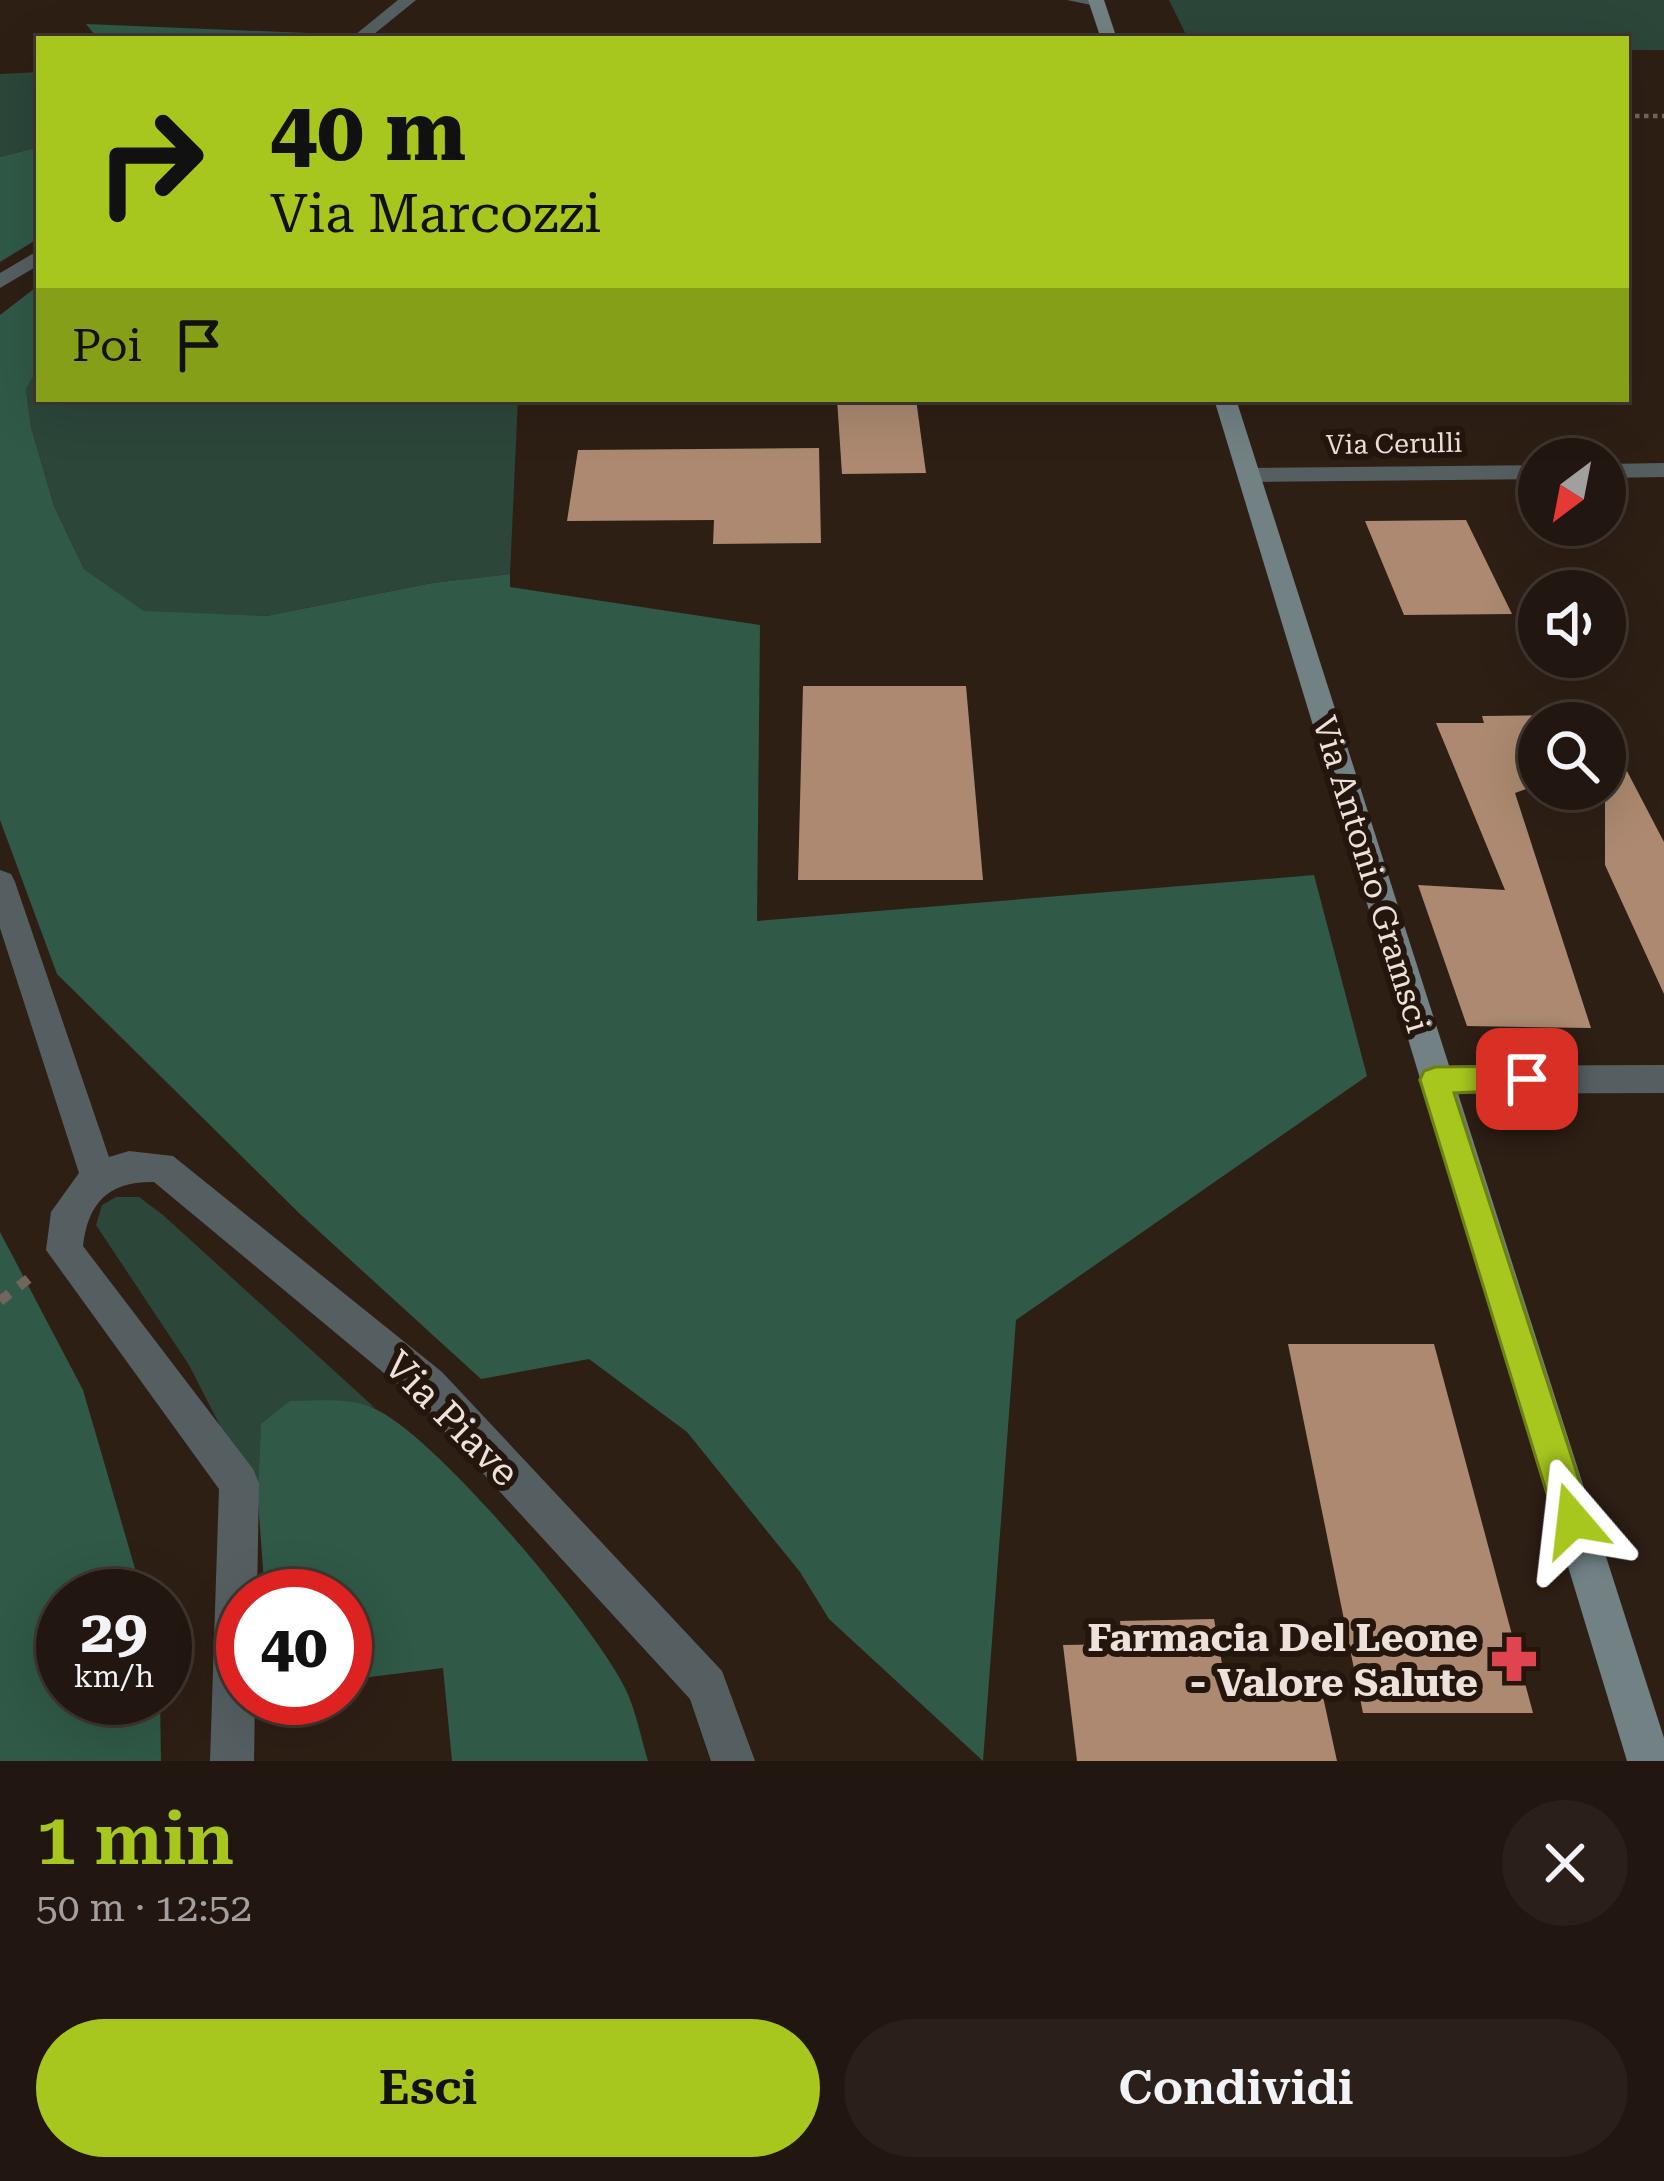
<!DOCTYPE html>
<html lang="it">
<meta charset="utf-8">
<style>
:root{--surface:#221710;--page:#2a2019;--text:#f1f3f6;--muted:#a29f9f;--line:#3f3630;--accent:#a7c71e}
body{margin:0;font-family:"Roboto Serif",serif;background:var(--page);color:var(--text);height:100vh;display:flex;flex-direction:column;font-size:45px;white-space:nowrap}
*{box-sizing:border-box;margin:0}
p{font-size:39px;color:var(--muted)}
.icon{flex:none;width:66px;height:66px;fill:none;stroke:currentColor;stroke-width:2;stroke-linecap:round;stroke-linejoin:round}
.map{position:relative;height:1761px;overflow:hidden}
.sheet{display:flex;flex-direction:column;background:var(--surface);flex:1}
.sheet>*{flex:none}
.guide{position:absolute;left:36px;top:36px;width:1593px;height:366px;border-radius:0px;box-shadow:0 12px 48px #0002,0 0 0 3px var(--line);background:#a7c71e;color:#111;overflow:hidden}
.needle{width:78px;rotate:212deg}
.fabs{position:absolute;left:1518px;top:438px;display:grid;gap:24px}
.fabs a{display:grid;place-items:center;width:108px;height:108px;border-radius:50%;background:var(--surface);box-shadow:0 12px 48px #0002,0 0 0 3px var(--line);font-size:60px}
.speed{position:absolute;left:36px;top:1569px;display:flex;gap:24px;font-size:60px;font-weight:700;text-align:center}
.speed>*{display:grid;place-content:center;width:156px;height:156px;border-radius:50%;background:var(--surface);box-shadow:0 12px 48px #0002,0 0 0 3px var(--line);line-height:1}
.speed small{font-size:30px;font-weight:400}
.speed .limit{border:18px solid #d22;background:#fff;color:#111}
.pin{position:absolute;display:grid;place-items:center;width:102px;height:102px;color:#fff;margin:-51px;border-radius:24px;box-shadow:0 6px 18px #0006}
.me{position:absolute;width:132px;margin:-66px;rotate:343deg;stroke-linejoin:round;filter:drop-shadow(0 0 9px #0008)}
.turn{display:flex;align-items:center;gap:42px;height:252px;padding:0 36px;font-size:54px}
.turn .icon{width:156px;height:156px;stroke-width:2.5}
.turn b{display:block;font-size:84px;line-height:102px}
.then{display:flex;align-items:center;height:114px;padding:0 36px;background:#0003;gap:24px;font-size:45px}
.round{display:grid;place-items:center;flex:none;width:126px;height:126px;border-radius:63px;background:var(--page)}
.headline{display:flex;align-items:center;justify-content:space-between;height:204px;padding:0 36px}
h1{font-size:72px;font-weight:600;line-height:90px;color:var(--accent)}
.button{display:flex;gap:24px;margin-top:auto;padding:24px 36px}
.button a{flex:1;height:138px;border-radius:72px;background:var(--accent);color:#111;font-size:48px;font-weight:600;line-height:138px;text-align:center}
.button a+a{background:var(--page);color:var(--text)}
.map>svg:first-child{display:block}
.green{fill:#2c463a}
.forest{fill:#305947}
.building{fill:#ac8970}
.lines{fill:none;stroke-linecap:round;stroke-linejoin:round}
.path-far1{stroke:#72655c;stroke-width:4.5;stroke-dasharray:4.5 4.5;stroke-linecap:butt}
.path{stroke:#72655c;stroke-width:10;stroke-dasharray:12 12;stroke-linecap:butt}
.street{fill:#555f61;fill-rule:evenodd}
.secondary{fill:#718184;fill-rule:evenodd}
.route{fill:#a7c71e;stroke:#6d8114;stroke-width:3}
.labels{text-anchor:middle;stroke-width:12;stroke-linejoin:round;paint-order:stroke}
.far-street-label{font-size:27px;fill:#ece2db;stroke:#24160c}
.street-label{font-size:33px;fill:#ece2db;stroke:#24160c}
.near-street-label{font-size:39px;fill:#ece2db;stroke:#24160c}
.near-poi-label{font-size:39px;font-weight:bold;fill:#ece2db;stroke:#24160c;text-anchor:end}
</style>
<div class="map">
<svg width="1664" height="1761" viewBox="0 0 1664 1761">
<rect width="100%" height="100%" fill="#2e1f15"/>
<!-- green -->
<g class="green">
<path d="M1169 0H1664V50H1626V39H1188Z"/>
<path d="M39 72V147L0 157V74Z"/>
<path d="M39 367V399H518L510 574 432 583 266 616 145 612 84 569 54 506 31 427 26 389Z"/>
<path d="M116 1197H139L163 1215 375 1408 343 1401 258 1500 189 1365 96 1225 102 1205Z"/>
</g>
<!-- forest -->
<g class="forest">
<path d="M86 24 333 34 326 39H92L94 34Z"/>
<path d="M39 147V238L0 262V157Z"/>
<path d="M39 285V367L26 389 31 427 54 506 84 569 144 611 266 616 432 583 510 574V587L760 625 757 921 1314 875 1367 1076 1016 1320 983 1761 829 1619 800 1572 687 1432 589 1359 481 1379 300 1214 57 974 0 820V315Z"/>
<path d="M0 1232 83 1390 143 1596H63V1698H160L161 1761H0Z"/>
<path d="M290 1401C317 1401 348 1397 373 1408 435 1434 596 1627 626 1690 636 1711 641 1738 648 1761H452L443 1668 345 1680V1596H265L258 1500 261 1424Z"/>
</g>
<!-- building -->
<g class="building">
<path d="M837 399H916L926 473 842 474Z"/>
<path d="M819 448 821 543 713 544 714 520 567 521 578 450Z"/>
<path d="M1466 520 1512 614 1404 615 1365 521Z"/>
<path d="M803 686H966L983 880H798Z"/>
<path d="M1560 715 1564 723H1539V784L1515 793 1591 1028 1467 1026 1418 885 1505 890 1436 723H1484L1482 716Z"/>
<path d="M1605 729 1664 842V994L1605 865Z"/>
<path d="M1288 1344H1434L1533 1713H1363Z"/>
<path d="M1214 1619 1226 1686 1320 1683 1337 1761H1077L1063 1645 1123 1644 1120 1621Z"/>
</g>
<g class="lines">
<!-- path-far1 -->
<path class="path-far1" d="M1626 116H1664"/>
<!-- path -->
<path class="path" d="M0 1301 32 1276"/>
<!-- street -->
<g class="street">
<path d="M398 0H416L368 39H350Z"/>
<path d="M1067 0H1103L1104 1 1096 6Z"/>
<path d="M39 250V265L0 288V273Z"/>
<path d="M1664 463V477L1605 478V464Z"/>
<path d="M1539 465V479L1249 482 1237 475 1249 468Z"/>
<path d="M0 870 11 874 15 882 109 1157 129 1151 173 1156 442 1372 722 1671 755 1761H711L690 1699 414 1398 154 1182C109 1181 88 1202 83 1246L253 1469 259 1483 257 1596H243V1698H255L254 1761H210L219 1489 46 1250 51 1212 79 1173 0 928Z"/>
<path d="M1664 1065V1093L1435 1094 1423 1090 1418 1080 1423 1070 1435 1066Z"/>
</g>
<!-- secondary -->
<g class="secondary">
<path d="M1088 0H1104L1117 39H1101Z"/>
<path d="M1214 399H1236L1664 1738V1761H1627Z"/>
</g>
</g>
<!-- route -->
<path class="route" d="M1527 1066 1537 1070 1542 1079 1537 1089 1454 1093 1592 1520 1586 1533 1573 1538 1560 1533 1555 1520 1420 1080 1424 1071 1435 1067Z"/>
<!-- icons -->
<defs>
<symbol id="pharmacy-bare" viewBox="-9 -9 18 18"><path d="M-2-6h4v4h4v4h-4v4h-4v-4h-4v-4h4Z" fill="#e0444e" stroke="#24160c" stroke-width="2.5" paint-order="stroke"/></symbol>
</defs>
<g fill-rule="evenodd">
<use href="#pharmacy-bare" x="1481" y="1626" width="66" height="66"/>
</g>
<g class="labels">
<!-- far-street labels -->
<g class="far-street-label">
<text transform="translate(1394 444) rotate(-1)" y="9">Via Cerulli</text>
</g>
<!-- street labels -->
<g class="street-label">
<text transform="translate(1372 874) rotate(73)" y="12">Via Antonio Gramsci</text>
</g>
<!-- near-street labels -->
<g class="near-street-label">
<text transform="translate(452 1418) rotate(45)" y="14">Via Piave</text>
</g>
<!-- near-poi labels -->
<g class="near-poi-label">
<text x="1478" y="1651">Farmacia Del Leone<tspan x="1478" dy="45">- Valore Salute</tspan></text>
</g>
</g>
</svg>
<div class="fabs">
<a><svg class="needle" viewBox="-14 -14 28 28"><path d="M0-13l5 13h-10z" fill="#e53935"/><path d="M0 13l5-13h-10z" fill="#a29f9f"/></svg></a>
<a><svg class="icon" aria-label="sound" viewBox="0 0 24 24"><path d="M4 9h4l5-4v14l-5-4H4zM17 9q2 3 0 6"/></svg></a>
<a><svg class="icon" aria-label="search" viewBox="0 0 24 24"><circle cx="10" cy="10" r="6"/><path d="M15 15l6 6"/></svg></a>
</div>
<div class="speed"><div>29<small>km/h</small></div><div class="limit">40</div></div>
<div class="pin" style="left:1527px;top:1079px;background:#d93025"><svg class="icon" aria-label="arrive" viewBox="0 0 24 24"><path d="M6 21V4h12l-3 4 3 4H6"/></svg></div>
<svg class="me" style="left:1573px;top:1520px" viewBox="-20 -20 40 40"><path d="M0-17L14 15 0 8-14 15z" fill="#a7c71e" stroke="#fff" stroke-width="4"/></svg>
<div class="guide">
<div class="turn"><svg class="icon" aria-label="right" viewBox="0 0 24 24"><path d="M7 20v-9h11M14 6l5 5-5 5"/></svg><div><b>40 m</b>Via Marcozzi</div></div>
<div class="then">Poi<svg class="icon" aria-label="arrive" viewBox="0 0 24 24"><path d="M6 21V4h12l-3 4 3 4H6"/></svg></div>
</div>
</div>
<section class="sheet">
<div class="headline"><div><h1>1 min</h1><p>50 m · 12:52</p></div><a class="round"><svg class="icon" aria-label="close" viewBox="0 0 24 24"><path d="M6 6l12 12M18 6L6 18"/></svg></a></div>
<div class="button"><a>Esci</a><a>Condividi</a></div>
</section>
